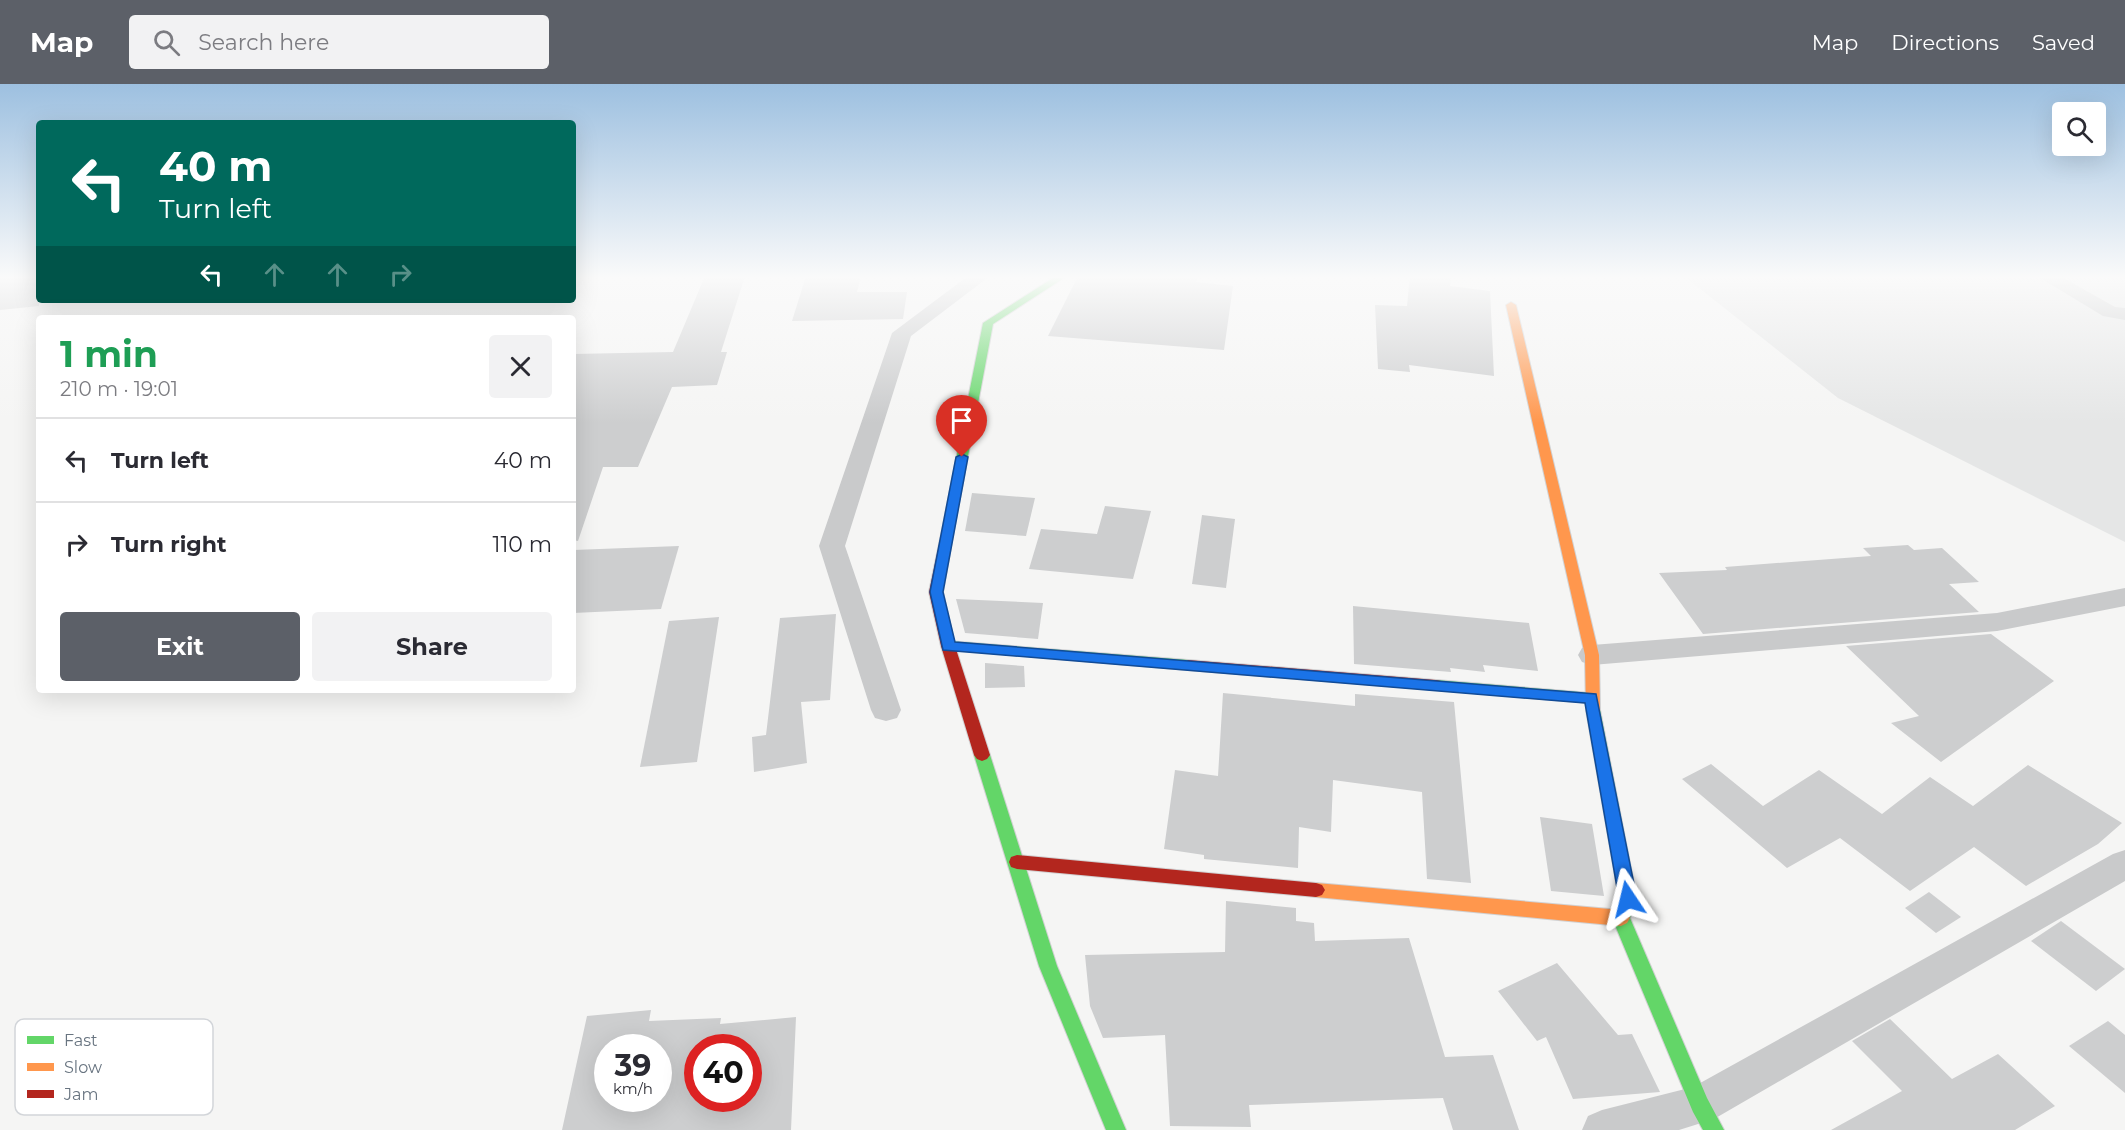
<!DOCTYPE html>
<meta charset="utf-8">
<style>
:root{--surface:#fff;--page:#f2f2f3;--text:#2b2b33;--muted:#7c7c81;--line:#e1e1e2;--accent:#5c6068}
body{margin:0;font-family:Montserrat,sans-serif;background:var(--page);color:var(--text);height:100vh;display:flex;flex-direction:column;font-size:22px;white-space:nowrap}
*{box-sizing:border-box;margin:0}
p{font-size:20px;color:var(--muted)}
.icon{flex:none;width:33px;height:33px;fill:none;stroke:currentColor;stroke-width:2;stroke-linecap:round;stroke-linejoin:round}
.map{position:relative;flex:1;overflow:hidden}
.details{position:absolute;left:36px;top:231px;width:540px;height:378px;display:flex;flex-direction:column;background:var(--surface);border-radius:6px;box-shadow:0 6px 24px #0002}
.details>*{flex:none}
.guide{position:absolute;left:36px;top:36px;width:540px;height:183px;border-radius:6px;box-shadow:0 6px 24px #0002;background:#00695c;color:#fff;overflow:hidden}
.fabs{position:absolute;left:2052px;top:18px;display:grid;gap:12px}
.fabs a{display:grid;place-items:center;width:54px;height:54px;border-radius:6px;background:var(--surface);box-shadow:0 6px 24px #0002;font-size:30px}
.speed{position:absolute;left:594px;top:950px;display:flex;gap:12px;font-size:30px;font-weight:700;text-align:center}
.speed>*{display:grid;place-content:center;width:78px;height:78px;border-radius:50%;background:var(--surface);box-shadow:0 6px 24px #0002;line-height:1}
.speed small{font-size:15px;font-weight:400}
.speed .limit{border:9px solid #d22;background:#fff;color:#111}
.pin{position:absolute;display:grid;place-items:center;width:51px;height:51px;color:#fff;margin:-62px -26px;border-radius:50% 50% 50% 0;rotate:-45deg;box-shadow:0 0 6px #0007}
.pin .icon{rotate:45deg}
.me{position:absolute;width:66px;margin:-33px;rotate:350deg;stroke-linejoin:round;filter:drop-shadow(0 0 4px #0008)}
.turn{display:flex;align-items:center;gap:21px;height:126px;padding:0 24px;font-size:27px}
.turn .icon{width:78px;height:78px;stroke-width:2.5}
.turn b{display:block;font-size:42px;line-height:51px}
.lanes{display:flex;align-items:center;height:57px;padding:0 24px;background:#0003;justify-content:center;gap:30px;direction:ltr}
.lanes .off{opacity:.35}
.round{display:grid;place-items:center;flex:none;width:63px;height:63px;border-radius:6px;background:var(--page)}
.overview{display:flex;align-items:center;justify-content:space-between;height:102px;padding:0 24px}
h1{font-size:36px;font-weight:700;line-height:45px;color:#1e9e55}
.primary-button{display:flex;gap:12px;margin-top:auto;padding:12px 24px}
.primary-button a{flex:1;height:69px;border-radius:6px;background:var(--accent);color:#fff;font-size:24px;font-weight:700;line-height:69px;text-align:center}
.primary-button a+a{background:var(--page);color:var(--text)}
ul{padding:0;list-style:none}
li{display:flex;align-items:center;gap:18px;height:84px;padding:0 24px;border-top:2px solid var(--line)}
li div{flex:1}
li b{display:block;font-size:22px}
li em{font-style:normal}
header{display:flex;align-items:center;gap:36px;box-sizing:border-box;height:84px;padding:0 30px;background:var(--accent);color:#fff}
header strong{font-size:28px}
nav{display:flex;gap:33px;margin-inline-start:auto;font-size:21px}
.search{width:420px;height:54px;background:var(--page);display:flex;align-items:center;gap:15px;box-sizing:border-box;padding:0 21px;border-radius:6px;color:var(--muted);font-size:22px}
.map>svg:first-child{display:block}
.built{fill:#e5e6e6}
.building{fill:#cdcecf;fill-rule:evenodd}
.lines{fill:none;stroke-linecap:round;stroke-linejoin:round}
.fast-casing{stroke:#d1d1d2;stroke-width:2}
.slow-casing{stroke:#d1d1d2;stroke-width:2}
.jam-casing{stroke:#d1d1d2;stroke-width:2}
.street{fill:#c9cacb;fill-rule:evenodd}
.fast{fill:#63d668;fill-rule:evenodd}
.slow{fill:#ff974d;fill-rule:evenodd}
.jam{fill:#b3261e;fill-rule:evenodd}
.route{fill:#1a73e8;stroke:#114b97;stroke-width:1.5}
.key{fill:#fff;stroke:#d2d5d9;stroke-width:1.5}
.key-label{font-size:16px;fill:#687480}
</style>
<header>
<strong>Map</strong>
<div class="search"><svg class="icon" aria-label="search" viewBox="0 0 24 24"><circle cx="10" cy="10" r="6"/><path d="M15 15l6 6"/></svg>Search here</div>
<nav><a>Map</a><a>Directions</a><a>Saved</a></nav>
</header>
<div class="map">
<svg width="2125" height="1046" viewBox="0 0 2125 1046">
<rect width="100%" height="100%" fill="#f5f5f4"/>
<!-- built -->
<path class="built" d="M1684 192H2125V458L1838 314Z"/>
<!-- building -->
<g class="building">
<path d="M0 192H39V222L0 226Z"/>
<path d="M705 192H745L721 268H727L717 301 672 303 638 383H603L578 457 573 456V270L673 268Z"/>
<path d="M806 192H861L857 208H907L903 235 792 237Z"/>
<path d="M1078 192H1198L1196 198 1233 202 1224 266 1048 252Z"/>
<path d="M1410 192H1451L1450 202 1490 207 1494 292 1409 281 1410 288 1378 285 1375 221 1407 222Z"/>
<path d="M972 409 1035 414 1026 452 965 447Z"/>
<path d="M1105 422 1151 427 1133 495 1029 485 1041 445 1097 450Z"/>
<path d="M1202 431 1235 435 1226 504 1192 500Z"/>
<path d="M1908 461 1914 466 1942 464 1979 498 1949 500 1979 528 1703 550 1659 489 1727 486 1725 483 1871 472 1863 464Z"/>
<path d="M679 462 661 525 573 529V466Z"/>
<path d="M956 515 1043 519 1038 555 965 549Z"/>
<path d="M1353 522 1529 539 1538 587 1483 581 1485 588 1450 584 1451 588 1354 580Z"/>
<path d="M836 530 830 616 801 618 807 679 754 688 752 653 766 651 780 534Z"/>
<path d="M719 533 697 678 640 683 669 537Z"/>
<path d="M1991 550 2054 597 1941 678 1891 639 1919 632 1846 562Z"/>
<path d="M985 579 1024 582 1025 603 985 604Z"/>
<path d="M1223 609 1355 622V610L1454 618 1471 799 1427 795 1422 708 1333 696 1331 748 1299 743 1298 784 1204 775V771L1164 765 1175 686 1218 692Z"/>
<path d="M1711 680 1763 722 1819 686 1882 730 1930 693 1973 722 2028 681 2122 739 2098 760 2026 802 1974 763 1910 807 1840 754 1787 784 1682 695Z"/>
<path d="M1540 733 1592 740 1604 812 1551 807Z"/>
<path d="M1929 808 1961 833 1936 849 1905 824Z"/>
<path d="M1226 817 1296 824V837L1314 839 1315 857 1409 854 1445 973 1493 971 1519 1046H1453L1443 1014 1249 1021 1251 1043 1170 1042 1165 951 1103 954 1090 922 1085 871 1225 868Z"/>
<path d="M2061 837 2125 885 2096 907 2031 857Z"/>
<path d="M1557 879 1618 951 1632 950 1660 1008 1573 1015 1546 953 1537 957 1498 907Z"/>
<path d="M651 926 649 937 721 934 720 940 796 933 791 1046H562L587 932ZM608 963H658V1014H608ZM698 963H748V1014H698Z"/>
<path d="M1890 935 1952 995 1998 970 2055 1022 2015 1046H1831L1902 1007 1852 957Z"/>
<path d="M2108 937 2125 951V1009L2069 962Z"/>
</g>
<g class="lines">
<defs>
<g id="fast">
<path d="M1056 192H1067L993 240 954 446 952 449H944L942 446 983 239Z"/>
<path d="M948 557 1188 576 1195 581 1188 586 943 565 941 562 943 559Z"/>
<path d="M1436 596 1591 609 1596 610 1598 614 1596 618 1591 619 1436 606 1431 605 1429 601 1431 597Z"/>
<path d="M1593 621 1598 622 1600 626 1637 815 1630 834 1707 1014 1724 1046H1703L1693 1028 1612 834 1619 815 1586 626 1588 622Z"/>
<path d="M982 665 987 667 990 671 1057 882 1126 1046H1106L1039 882 974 671 977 667Z"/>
</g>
<g id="slow">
<path d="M1511 218 1516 221 1599 571 1600 626 1598 630H1588L1586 626 1585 571 1506 221Z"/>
<path d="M1316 799 1621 826 1627 829 1630 834 1627 839 1621 842 1316 813 1310 811 1307 806 1310 801Z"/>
</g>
<g id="jam">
<path d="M948 442 954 446 943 508 955 562 990 671 987 675 982 677 977 675 974 671 941 562 929 508 942 446Z"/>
<path d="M1188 576 1436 596 1441 597 1443 601 1441 605 1436 606 1188 586 1181 581Z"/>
<path d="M1017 771 1316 799 1322 801 1325 806 1322 811 1316 813 1017 785 1011 783 1009 778 1011 773Z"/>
</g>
</defs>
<!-- fast casing -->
<use href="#fast" class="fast-casing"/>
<!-- slow casing -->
<use href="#slow" class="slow-casing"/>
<!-- jam casing -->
<use href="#jam" class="jam-casing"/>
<!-- street -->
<g class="street">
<path d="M968 192H990L911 252 845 462 901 626 897 634 886 637 875 634 871 626 819 462 892 249Z"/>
<path d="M2037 192H2060L2115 223 2125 224V236L2103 232Z"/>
<path d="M2125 504V522L1997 547 1592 581 1582 578 1578 571 1582 564 1592 561 1997 529Z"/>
<path d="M2125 766V797L1714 1035 1679 1046H1582L1588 1032 1602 1026 1693 1003 2113 770Z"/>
</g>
<!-- fast -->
<use href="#fast" class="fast"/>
<!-- slow -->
<use href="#slow" class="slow"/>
<!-- jam -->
<use href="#jam" class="jam"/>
</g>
<!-- sky -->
<linearGradient id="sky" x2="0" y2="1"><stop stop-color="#9dc0e0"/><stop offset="0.57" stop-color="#fafafa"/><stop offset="1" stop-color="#fafafa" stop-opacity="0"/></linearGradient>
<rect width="2125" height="339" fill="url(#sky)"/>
<!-- route -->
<path class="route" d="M962 370 968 373 943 508 955 558 1596 610 1637 815 1634 820 1628 822 1622 820 1619 815 1585 619 943 566 930 508 956 373Z"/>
<!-- legend -->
<rect x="15" y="935" width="198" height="96" rx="9" class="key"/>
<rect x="27" y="952" width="27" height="8" fill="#63d668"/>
<rect x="27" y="979" width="27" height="8" fill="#ff974d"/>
<rect x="27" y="1006" width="27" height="8" fill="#b3261e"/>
<g class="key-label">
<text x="64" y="962">Fast</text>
<text x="64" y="989">Slow</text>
<text x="64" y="1016">Jam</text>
</g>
</svg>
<div class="fabs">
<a><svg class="icon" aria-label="search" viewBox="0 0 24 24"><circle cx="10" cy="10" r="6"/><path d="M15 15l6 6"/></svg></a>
</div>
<div class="speed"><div>39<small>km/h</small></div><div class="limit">40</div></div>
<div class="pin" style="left:962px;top:373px;background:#d93025"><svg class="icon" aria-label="arrive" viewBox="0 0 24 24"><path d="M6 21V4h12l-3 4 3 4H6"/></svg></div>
<svg class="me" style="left:1628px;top:815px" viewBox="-20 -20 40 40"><path d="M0-17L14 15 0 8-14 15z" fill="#1a73e8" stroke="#fff" stroke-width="4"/></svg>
<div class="guide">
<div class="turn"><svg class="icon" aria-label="left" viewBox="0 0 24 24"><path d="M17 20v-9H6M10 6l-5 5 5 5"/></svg><div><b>40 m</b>Turn left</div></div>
<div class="lanes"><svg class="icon" aria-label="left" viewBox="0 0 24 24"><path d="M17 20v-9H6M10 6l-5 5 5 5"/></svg><svg class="icon off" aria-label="ahead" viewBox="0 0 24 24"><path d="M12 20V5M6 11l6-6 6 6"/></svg><svg class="icon off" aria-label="ahead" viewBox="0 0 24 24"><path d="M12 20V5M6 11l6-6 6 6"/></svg><svg class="icon off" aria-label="right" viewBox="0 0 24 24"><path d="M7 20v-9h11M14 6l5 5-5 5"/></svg></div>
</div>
<section class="details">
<div class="overview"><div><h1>1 min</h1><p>210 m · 19:01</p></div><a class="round"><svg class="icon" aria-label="close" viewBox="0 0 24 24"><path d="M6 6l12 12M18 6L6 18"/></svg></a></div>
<ul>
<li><svg class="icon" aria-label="left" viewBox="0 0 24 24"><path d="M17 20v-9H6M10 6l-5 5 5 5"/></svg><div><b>Turn left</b></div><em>40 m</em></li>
<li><svg class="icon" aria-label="right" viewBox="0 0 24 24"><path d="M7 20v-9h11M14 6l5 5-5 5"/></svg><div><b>Turn right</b></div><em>110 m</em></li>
</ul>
<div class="primary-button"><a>Exit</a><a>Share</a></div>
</section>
</div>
